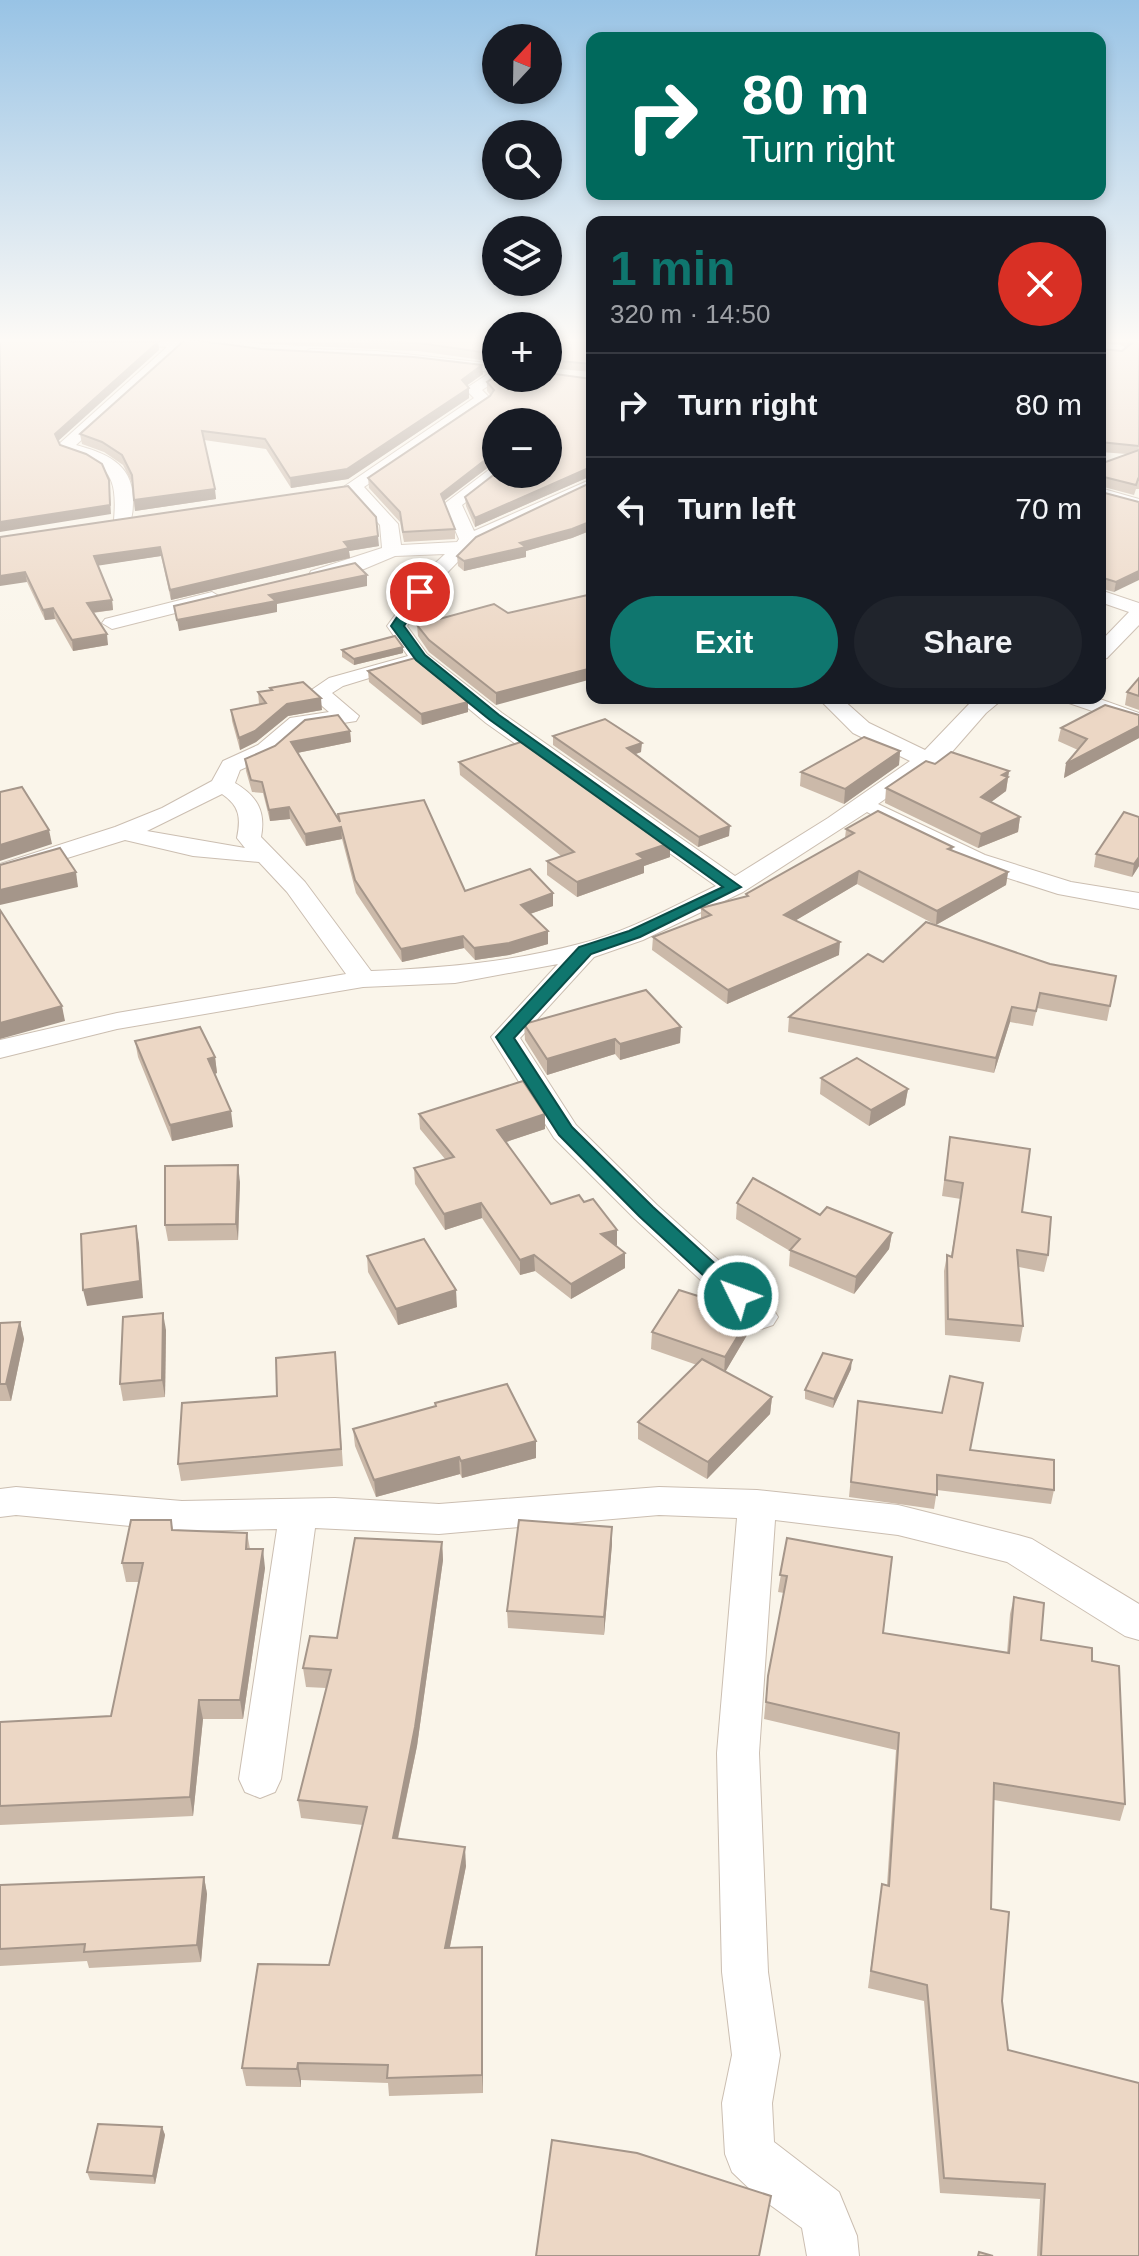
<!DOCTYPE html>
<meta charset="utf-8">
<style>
:root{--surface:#171b24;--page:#20242c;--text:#f1f3f6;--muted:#9ea1a6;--line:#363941;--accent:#0f766e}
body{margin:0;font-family:Arial,sans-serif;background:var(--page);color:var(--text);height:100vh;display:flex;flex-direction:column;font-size:30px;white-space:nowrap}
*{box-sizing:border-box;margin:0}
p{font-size:26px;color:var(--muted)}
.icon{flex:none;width:44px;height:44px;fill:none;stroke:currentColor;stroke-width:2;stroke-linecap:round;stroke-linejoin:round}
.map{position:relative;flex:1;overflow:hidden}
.side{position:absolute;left:586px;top:216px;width:520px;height:488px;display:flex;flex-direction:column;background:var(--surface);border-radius:16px;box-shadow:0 4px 12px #0003}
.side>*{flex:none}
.guide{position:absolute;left:586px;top:32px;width:520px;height:168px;border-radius:16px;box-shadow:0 4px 12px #0003;background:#00695c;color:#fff;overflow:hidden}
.needle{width:52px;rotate:22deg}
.controls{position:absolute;left:482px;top:24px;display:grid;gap:16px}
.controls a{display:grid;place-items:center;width:80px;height:80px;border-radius:50%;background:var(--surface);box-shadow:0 4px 12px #0003;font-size:40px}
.pin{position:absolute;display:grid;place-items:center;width:68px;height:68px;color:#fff;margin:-34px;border:4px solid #fff;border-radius:50%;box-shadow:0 2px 8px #0007}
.me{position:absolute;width:88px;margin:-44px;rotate:312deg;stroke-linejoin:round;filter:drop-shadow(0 0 6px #0008)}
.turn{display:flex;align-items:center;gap:28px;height:168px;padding:0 24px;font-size:36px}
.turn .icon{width:104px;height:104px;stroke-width:2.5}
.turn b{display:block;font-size:56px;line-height:68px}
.round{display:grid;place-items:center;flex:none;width:84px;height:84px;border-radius:42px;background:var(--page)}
.overview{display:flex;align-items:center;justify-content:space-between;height:136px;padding:0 24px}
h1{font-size:48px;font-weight:700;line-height:60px;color:var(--accent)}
.primary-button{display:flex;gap:16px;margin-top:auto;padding:16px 24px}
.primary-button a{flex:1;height:92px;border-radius:48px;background:var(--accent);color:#fff;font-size:32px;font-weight:700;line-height:92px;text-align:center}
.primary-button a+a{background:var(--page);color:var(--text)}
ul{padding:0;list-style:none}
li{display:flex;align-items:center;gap:24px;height:104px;padding:0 24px;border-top:2px solid var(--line)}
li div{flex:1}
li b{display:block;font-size:30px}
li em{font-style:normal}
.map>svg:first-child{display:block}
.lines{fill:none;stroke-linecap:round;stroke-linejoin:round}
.minor-casing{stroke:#cbbeb1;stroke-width:2}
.minor{fill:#fff;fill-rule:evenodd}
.wall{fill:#cbb9a9}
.shaded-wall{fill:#a5968a}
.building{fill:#ecd7c5;stroke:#a5968a;stroke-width:2}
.route{fill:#0f766e;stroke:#0a4d48;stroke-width:2}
</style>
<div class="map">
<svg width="1139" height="2256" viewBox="0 0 1139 2256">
<rect width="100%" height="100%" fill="#faf5ea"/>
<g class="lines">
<defs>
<g id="minor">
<path d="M44 338 98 342 193 338 76 445C105 453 132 463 133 498 133 507 133 516 129 524L123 525 114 520C118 472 107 464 62 451L59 444 167 347C132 344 74 358 44 338Z"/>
<path d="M310 349 377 351 496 364V378H501L482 390 491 399 488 402 364 487 398 524 401 545 457 542 459 539 444 504 490 469 496 468V474H504L462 505 474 531 592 479V490L475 544 442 578 407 626 427 654 502 713 735 876 828 818 910 761 853 733 818 698H841L869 723 925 750 970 703 979 698H1004L986 713 951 753 878 804 985 855 1071 882 1139 893V909L1058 894 967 865 867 812 743 892 643 940 594 957 520 1038 576 1125 657 1205 773 1309 778 1317 773 1325 761 1329 749 1325 635 1219 554 1138 491 1037 558 964 455 983 363 987 117 1029 0 1058V1040L117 1013 346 974 287 892 259 862 193 856 125 840 0 879V864L115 827 162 808 212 781 223 761 258 745 290 718 329 712 307 693 329 678 408 656 387 626 428 570 445 554 395 556 364 569 318 581 309 575 311 571 382 548 380 525 345 486 474 398 465 389 491 372 377 359 305 356 303 353ZM415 664 486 723 716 886C672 907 627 932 579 944 511 962 441 968 371 971L305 882 261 837C266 811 257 796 235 783L240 770 274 755 305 729 356 721 359 716 332 693 343 686ZM222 794C240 806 241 818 237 838L245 848 147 831Z"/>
<path d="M1100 488 1139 499V509L1100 498Z"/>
<path d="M1100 590 1139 603V625L1107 658 1100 660V642L1129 612 1100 602Z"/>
<path d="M212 592 222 598 219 602 112 629 102 623 105 619Z"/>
<path d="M1066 698H1097L1139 713V727L1069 703Z"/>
<path d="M16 1487 182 1501 335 1498 439 1504 659 1487 757 1490 898 1505 1018 1535 1032 1539 1139 1604V1640L1125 1636 1007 1562 898 1535 775 1520 759 1753 768 1972 780 2055 772 2103 774 2142 839 2192 857 2236 859 2256H807L802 2228 755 2194 732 2172 725 2154 722 2103 732 2055 722 1972 717 1753 737 1518 659 1515 439 1534 315 1528 281 1779 275 1792 260 1798 245 1792 239 1779 277 1529 182 1531 16 1515 0 1517V1489Z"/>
</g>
</defs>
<!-- minor casing -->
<use href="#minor" class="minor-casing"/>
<!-- minor -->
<use href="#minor" class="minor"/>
</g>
<!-- wall -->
<g class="wall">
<path d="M225 338H496V362L418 351 262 344Z"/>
<path d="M548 338H592V372L548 368Z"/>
<path d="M1100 338H1139V489H1136L1134 495 1100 486 1101 492 1139 502 1114 592 1100 588V464L1127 454 1100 452V345L1101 349 1122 351 1126 348 1121 345 1100 343Z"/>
<path d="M261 349 483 374 467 385 469 398 348 479 291 488 266 449 204 440 216 499 135 511 132 483 123 465 104 452 82 444 80 434Z"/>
<path d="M592 379V477L591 476 475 527 466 506 465 497 548 474 496 422V466H490L444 501 455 529V539L404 542 400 522 369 488 368 478 490 395 487 391V382Z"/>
<path d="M592 482V530L572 538 526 551V557L464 571 458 566 457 556Z"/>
<path d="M0 537 379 546 349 551 350 558 171 600 161 556 98 565 112 600 113 610 93 613 108 645 73 651 55 619 45 620 27 582Z"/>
<path d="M508 613 496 705 429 652 418 636 417 625Z"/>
<path d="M403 647V653L354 665 342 657V650Z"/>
<path d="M368 671 468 702V712L422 725 369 682Z"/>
<path d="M1139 678V710L1125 705 1127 692Z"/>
<path d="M270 688 322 710 288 716 256 742 240 750 232 721 231 710 259 704 258 692 270 690Z"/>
<path d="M1139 715V738L1064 778 1066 764 1078 750 1058 741 1061 728Z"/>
<path d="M350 731 351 742 297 753 339 819 465 891 553 893V906L530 914 548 944 509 955 475 960 464 948 402 962 356 893 342 839 306 846 290 819 270 821 263 793 252 792 246 771 245 759Z"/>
<path d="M553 736 641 752 636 754 729 836 698 847 553 745Z"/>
<path d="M900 751 899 765 844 804 800 786 801 772Z"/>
<path d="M459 762 670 857 644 866V873L577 897 547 875V861L561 856 460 775Z"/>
<path d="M935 764 1009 771 1006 791 991 802 1020 817 1018 832 978 848 885 803 886 788Z"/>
<path d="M846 829 953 847 952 851 1008 872 1006 885 936 925 857 884 796 920 839 955 727 1004 652 950 653 937 701 919V908L746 897V894L845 838Z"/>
<path d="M1096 854 1139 866 1132 877 1094 867Z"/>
<path d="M883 962 1050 964 1116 976 1107 1021 1037 1008 1033 1026 1010 1022 994 1073 788 1032 789 1017Z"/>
<path d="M524 1024 680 1043 620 1060 615 1054 547 1075 525 1040Z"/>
<path d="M135 1041 215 1057 217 1073 215 1074 233 1127 172 1141 138 1057Z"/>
<path d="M821 1078 908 1089 905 1105 869 1126 820 1094Z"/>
<path d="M419 1114H545V1129L506 1142 551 1204 617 1245H615L625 1253V1268L571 1299 535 1271 520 1275 482 1218 445 1230 415 1184 414 1168 445 1159 420 1129Z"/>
<path d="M950 1137 1022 1212 1048 1255 1044 1272 1019 1267 1023 1326 1020 1342 945 1335 944 1271 947 1255 951 1256 961 1199 942 1196Z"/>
<path d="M240 1182 238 1240 168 1241 165 1225Z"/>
<path d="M737 1203 892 1233 889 1249 854 1294 789 1266 790 1251 736 1219Z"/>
<path d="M367 1256 457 1307 398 1325 368 1272Z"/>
<path d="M752 1313 750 1330 725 1372 772 1397 770 1414 707 1479 638 1439V1422L697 1365 651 1349 652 1332Z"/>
<path d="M20 1322 24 1339 11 1401H0V1323Z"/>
<path d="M166 1330 165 1397 123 1401 120 1384Z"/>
<path d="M335 1352 343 1466 181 1481 178 1464 277 1396Z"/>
<path d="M851 1369 833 1408 805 1399V1390Z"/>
<path d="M858 1401 970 1450 1054 1490 1051 1504 937 1490 934 1509 849 1497Z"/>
<path d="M435 1403 536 1458 462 1478 460 1474 376 1497 355 1446 353 1429 436 1406Z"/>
<path d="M171 1520 173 1530 247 1533 250 1549 265 1568 243 1719H203L193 1816 0 1825V1722L111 1716 139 1582H126L122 1563Z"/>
<path d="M787 1538 883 1633 1007 1653 1010 1614 1014 1597 1041 1640 1092 1661 1125 1804 1120 1821 994 1800 991 1909 1008 2050 1139 2256H1037L1040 2199 940 2193 924 2001 868 1988 882 1884 887 1885 896 1750 764 1719 768 1676 784 1593 778 1592Z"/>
<path d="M442 1542 443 1560 417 1746 398 1839 466 1866 450 1947 483 1965V2093L389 2096 388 2083 301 2080V2087L246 2086 242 2068 329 1965 363 1825 301 1818 298 1800 326 1688 306 1687 303 1668Z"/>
<path d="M612 1544 604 1635 508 1628 507 1611Z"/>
<path d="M204 1877 207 1894 201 1962 89 1968 87 1961 0 1966V1885Z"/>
<path d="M162 2127 165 2135 155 2184 90 2180 87 2172Z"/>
</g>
<!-- shaded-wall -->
<g class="shaded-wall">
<path d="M158 342 159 350 56 443 55 434Z"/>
<path d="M482 365 483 374 462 389V380Z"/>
<path d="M469 388V398L348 479 291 488 290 478Z"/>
<path d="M489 457 490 466 441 503V494Z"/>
<path d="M591 467V476L475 527V518Z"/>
<path d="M109 480 111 514 0 532V522Z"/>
<path d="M215 489 216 499 135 511 134 500Z"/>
<path d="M592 521V530L572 538 526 551V557L464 571V561Z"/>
<path d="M378 536 379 546 349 551 350 558 171 600 170 590 344 542Z"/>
<path d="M160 547 161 556 96 566 94 556Z"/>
<path d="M1139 571V580L1114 592 1116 582Z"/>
<path d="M25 572 27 582 0 586V576Z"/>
<path d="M367 575V586L277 604V612L179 631 177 620 269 595Z"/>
<path d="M112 600 113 610 89 613 87 603Z"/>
<path d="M53 608 55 619 45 620 43 610Z"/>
<path d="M107 634 108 645 73 651 72 640Z"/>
<path d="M403 647V653L354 665V659Z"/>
<path d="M592 668V679L496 705V693Z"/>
<path d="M321 698 322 710 288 716 256 742 240 750 239 738 287 704Z"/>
<path d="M468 702V712L422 725 421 714Z"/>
<path d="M1139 726V738L1064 778 1066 764Z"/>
<path d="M350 731 351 742 292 754 291 742Z"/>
<path d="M642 743 641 752 627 757V748Z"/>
<path d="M900 751 899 765 844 804 845 789Z"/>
<path d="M1009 771 1006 791 979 811 981 797 1002 775Z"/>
<path d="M289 807 290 819 270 821 269 810Z"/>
<path d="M1020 817 1018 832 978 848 981 834Z"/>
<path d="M730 826 729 836 698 847 699 837Z"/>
<path d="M341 827 342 839 306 846 305 834Z"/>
<path d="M49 830 52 844 0 861V845Z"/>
<path d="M670 843V857L644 866V873L577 897V882L637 854Z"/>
<path d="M1139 857V866L1132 877 1134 864Z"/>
<path d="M859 871 857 884 783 928 784 915Z"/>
<path d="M76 872 78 887 0 905V890Z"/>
<path d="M1008 872 1006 885 936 925 937 911Z"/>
<path d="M553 893V906L521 917V905Z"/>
<path d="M548 931V944L509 955 475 960 474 948Z"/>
<path d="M463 936 464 948 402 962 401 949Z"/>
<path d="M840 942 839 955 727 1004 728 990Z"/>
<path d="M62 1006 65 1021 0 1039V1023Z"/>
<path d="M1012 1007 1010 1022 994 1073 996 1058Z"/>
<path d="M681 1027 680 1043 620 1060V1044Z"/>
<path d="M615 1039V1054L547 1075V1059Z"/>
<path d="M215 1057 217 1073 210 1075 208 1059Z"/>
<path d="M908 1089 905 1105 869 1126 871 1110Z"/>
<path d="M231 1111 233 1127 172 1141 170 1125Z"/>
<path d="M545 1114V1129L497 1145V1130Z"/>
<path d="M238 1165 240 1182 238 1240 236 1224Z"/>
<path d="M481 1203 482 1218 445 1230 444 1214Z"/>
<path d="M136 1226 139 1243 143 1298 87 1306 83 1290Z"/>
<path d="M617 1230V1245L601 1250V1234Z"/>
<path d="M892 1233 889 1249 854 1294 856 1277Z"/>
<path d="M625 1253V1268L571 1299V1284Z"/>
<path d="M534 1255 535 1271 520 1275V1260Z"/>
<path d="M456 1290 457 1307 398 1325 396 1309Z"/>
<path d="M163 1313 166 1330 165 1397 162 1380Z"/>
<path d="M752 1313 750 1330 724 1374 725 1357Z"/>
<path d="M20 1322 24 1339 11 1401 6 1384Z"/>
<path d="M852 1360 851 1369 833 1408 834 1399Z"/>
<path d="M772 1397 770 1414 707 1479 708 1462Z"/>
<path d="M536 1441V1458L462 1478 461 1461Z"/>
<path d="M459 1457 460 1474 376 1497 374 1480Z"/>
<path d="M612 1527V1544L604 1635V1617Z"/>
<path d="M442 1542 443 1560 417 1746 394 1856 393 1838Z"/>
<path d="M263 1549 265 1568 243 1719 240 1700Z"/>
<path d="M199 1700 203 1719 193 1816 190 1797Z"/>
<path d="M465 1847 466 1866 446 1966 445 1948Z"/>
<path d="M204 1877 207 1894 201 1962 197 1945Z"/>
<path d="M482 1947 483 1965V2093L482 2075Z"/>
<path d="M298 2063 301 2080V2087L297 2069Z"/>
<path d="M162 2127 165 2135 155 2184 153 2176Z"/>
</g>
<!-- building -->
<g class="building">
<path d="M0 338H58L69 342H158L55 434 60 445 86 454 102 464 109 480 110 505 0 522Z"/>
<path d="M316 338H496V354L418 343Z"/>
<path d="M548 338H592V364L548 360Z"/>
<path d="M1125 338H1139V446L1100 442V345L1101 349 1122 351 1132 343Z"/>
<path d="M186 339 261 349 414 357 482 365 462 380 469 388 347 469 290 478 265 439 202 431 215 489 134 500 132 475 122 455 102 442 80 434Z"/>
<path d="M548 373 592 379V468L591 467 475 518 465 497 496 473 548 474V422H496V457H489L441 494 455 529 403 532 400 512 368 478 490 396 494 390 487 382 496 376V378H548Z"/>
<path d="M1139 450V480L1138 479 1136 485 1100 476V464Z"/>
<path d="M1100 480 1101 492 1139 502V571L1116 582 1100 577Z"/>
<path d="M592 482V521L572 529 520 543 526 547 464 561 457 556 476 537Z"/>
<path d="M348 486 376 517 378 536 344 542 349 548 170 590 160 547 94 556 112 600 87 603 107 634 72 640 53 608 43 610 25 572 0 576V537Z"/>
<path d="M355 563 367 575 269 595 276 601 177 620 174 606Z"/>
<path d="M592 594V668L496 693 429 640 417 625 494 604 508 613Z"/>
<path d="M395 636 403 647 354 659 342 650Z"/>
<path d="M415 658 468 702 421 714 368 671Z"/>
<path d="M1139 678V696L1127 692Z"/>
<path d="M303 682 321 698 287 704 255 731 239 738 231 710 266 703 258 692 272 690 270 688Z"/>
<path d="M1105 705 1139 715V726L1066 764 1087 739 1061 728Z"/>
<path d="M338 715 350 731 291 742 340 822 338 814 424 800 465 891 530 869 553 893 521 905 548 931 509 943 474 948 463 936 401 949 355 880 341 827 305 834 289 807 269 810 262 782 251 780 245 759 275 746 305 720Z"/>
<path d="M605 719 642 743 627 748 730 826 699 837 553 736Z"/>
<path d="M864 737 900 751 845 789 801 772Z"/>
<path d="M524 741 670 843 637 854 644 859 577 882 547 861 574 852 459 762Z"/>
<path d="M951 752 1009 771 1002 775 1008 777 981 797 1020 817 981 834 886 788 926 761 935 764Z"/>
<path d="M22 787 49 830 0 845V792Z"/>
<path d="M878 811 953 847 948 849 1008 872 937 911 859 871 784 915 840 942 728 990 653 937 711 915 701 908 748 896 746 894 854 833 846 829Z"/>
<path d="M1124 812 1139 817V857L1134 864 1096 854Z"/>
<path d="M60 848 76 872 0 890V865Z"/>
<path d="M0 910 62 1006 0 1023Z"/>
<path d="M926 922 1050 964 1116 976 1110 1006 1040 993 1036 1011 1012 1007 996 1058 789 1017 868 954 883 962Z"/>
<path d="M646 990 681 1027 620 1044 615 1039 547 1059 524 1024Z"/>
<path d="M200 1027 215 1057 208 1059 231 1111 170 1125 135 1041Z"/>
<path d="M857 1058 908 1089 871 1110 821 1078Z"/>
<path d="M523 1081 545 1114 497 1130 551 1204 579 1195 584 1202 593 1199 617 1230 601 1234 625 1253 571 1284 534 1255 520 1260 481 1203 444 1214 414 1168 454 1157 419 1114Z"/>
<path d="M950 1137 1030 1149 1022 1212 1051 1217 1048 1255 1017 1250 1023 1326 948 1319 947 1255 952 1257 963 1183 945 1180Z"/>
<path d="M238 1165 236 1224 165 1225V1166Z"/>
<path d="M753 1178 820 1215 827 1207 892 1233 856 1277 790 1250 800 1239 737 1203Z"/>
<path d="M136 1226 140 1281 83 1290 81 1234Z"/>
<path d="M424 1239 456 1290 396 1309 367 1256Z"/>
<path d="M679 1290 752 1313 725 1357 652 1332Z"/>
<path d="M163 1313 162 1380 120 1384 123 1317Z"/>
<path d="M20 1322 6 1384H0V1323Z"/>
<path d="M335 1352 341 1449 178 1464 182 1403 277 1396 276 1358Z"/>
<path d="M823 1353 852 1360 834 1399 805 1390Z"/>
<path d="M702 1359 772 1397 708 1462 638 1422Z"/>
<path d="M950 1376 983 1383 970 1450 1054 1460V1490L937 1475V1495L851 1482 858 1401 942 1413Z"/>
<path d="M507 1384 536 1441 461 1461 459 1457 374 1480 353 1429 436 1406 435 1403Z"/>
<path d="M131 1520H171L172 1530 247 1533 246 1549H263L240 1700H199L190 1797 0 1806V1722L111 1716 143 1563H122Z"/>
<path d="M519 1520 612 1527 604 1617 507 1611Z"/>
<path d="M355 1538 442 1542 415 1727 393 1838 465 1847 445 1948 482 1947V2075L387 2078 388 2065 298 2063 297 2069 242 2068 258 1964 329 1965 367 1807 298 1800 331 1670 303 1668 310 1636 337 1638Z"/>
<path d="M787 1538 892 1557 883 1633 1009 1653 1014 1597 1044 1603 1041 1640 1092 1648V1661L1119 1666 1125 1804 994 1783 991 1909 1009 1912 1002 2001 1008 2050 1139 2083V2256H1041L1045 2184 944 2178 927 1985 871 1971 882 1884 889 1886 899 1733 766 1702 768 1676 787 1576 780 1575Z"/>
<path d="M204 1877 197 1945 84 1952 85 1944 0 1949V1885Z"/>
<path d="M98 2124 162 2127 153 2176 87 2172Z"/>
<path d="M552 2140 637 2153 771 2196 759 2256H536Z"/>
<path d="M979 2252 993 2256H978Z"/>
</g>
<!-- sky -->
<linearGradient id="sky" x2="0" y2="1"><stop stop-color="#98c3e5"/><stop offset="0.52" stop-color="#fdfaf6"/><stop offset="1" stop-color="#fdfaf6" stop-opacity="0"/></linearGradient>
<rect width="1139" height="654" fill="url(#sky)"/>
<!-- route -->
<path class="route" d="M416 589 426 592 404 626 425 655 499 715 741 887 640 937 591 954 514 1038 572 1127 653 1207 745 1291 748 1296 745 1301H731L639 1216 559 1135 496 1037 579 947 629 931 723 887 490 720 416 660 391 626Z"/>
</svg>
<div class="controls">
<a><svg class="needle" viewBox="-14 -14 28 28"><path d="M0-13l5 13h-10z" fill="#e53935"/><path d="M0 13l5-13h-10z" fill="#9ea1a6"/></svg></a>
<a><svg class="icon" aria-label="search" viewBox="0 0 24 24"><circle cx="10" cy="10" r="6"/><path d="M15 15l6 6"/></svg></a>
<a><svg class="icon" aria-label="layers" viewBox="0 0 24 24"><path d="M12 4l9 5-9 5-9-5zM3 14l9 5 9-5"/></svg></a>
<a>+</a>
<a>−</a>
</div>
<div class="pin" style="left:420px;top:592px;background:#d93025"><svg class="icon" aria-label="arrive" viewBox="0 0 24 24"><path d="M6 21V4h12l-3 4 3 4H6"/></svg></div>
<svg class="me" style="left:738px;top:1296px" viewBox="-20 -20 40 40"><circle r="17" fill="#0f766e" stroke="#fff" stroke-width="3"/><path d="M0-11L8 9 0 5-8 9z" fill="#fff"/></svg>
<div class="guide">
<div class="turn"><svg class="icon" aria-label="right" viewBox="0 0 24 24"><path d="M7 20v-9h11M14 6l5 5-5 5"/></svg><div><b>80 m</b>Turn right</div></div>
</div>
<section class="side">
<div class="overview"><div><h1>1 min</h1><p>320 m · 14:50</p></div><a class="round" style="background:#d93025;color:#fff"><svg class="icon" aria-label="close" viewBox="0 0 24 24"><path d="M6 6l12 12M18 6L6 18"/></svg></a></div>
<ul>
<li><svg class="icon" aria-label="right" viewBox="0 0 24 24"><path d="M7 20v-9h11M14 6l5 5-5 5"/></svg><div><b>Turn right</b></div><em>80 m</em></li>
<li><svg class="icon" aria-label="left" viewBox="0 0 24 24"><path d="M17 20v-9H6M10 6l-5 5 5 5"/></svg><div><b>Turn left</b></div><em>70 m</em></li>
</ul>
<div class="primary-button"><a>Exit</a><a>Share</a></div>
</section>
</div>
